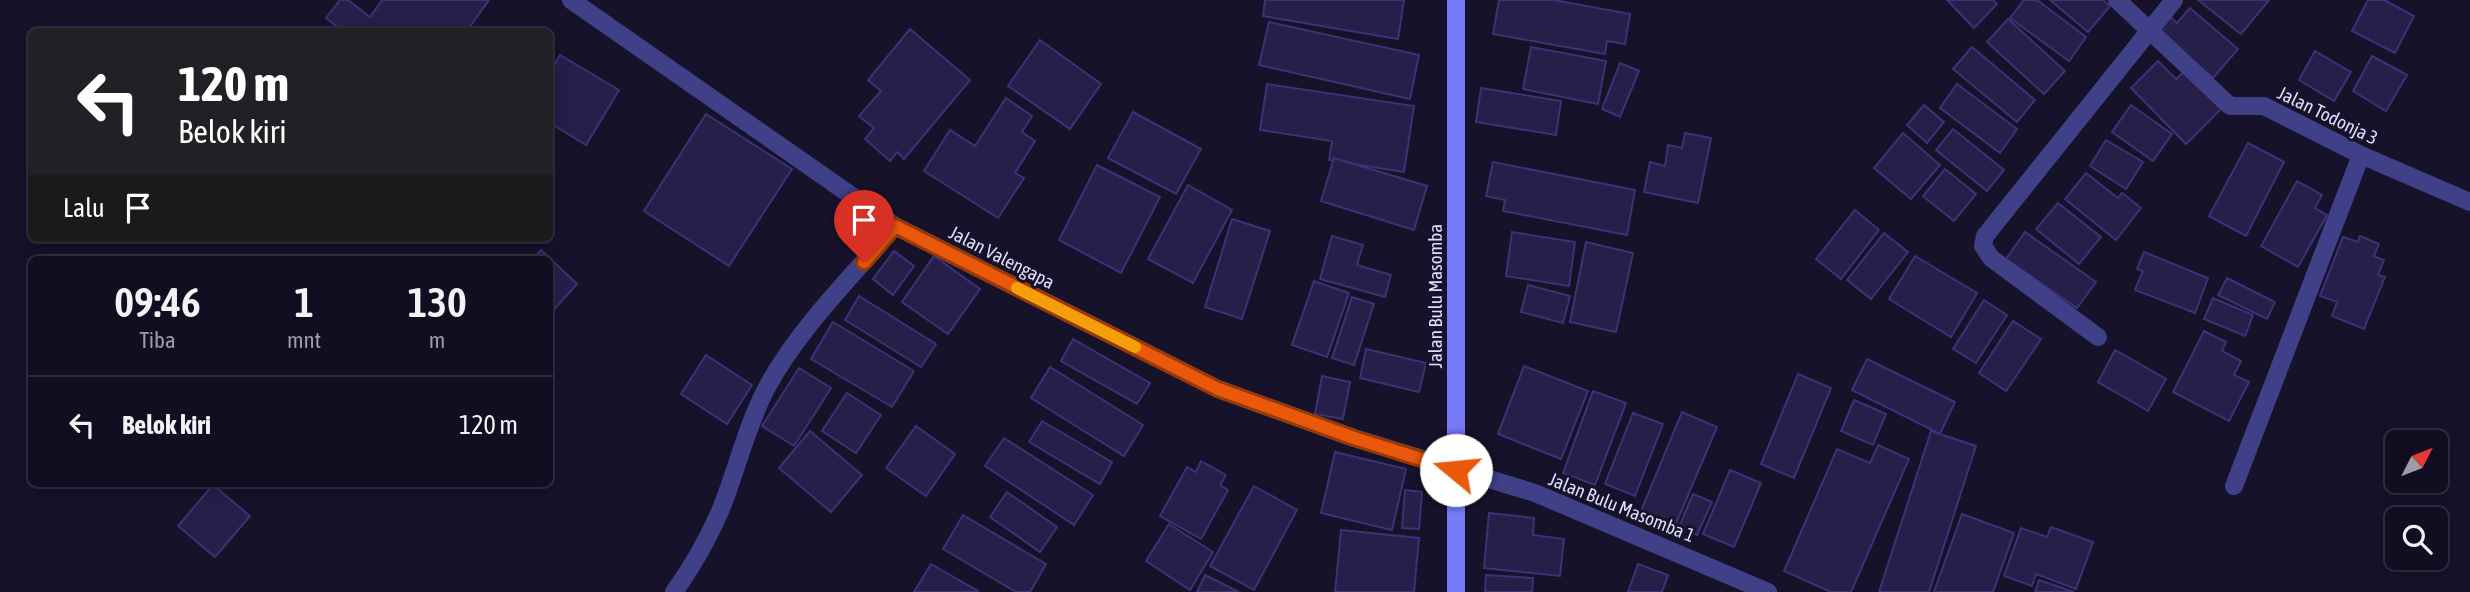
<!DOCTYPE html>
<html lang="id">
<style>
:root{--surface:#100e20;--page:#191729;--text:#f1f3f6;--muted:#9c9ca5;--line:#302e3e}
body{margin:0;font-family:"Asap Condensed",sans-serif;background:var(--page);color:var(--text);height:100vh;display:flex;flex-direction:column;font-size:26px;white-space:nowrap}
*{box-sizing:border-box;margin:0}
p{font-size:23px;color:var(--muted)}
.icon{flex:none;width:38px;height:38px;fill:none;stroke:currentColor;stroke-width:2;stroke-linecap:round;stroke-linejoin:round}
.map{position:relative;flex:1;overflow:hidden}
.sheet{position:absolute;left:28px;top:256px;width:525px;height:231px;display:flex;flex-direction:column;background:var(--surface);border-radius:10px;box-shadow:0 4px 18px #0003,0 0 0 2px var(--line)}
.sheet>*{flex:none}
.top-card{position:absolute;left:28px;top:28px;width:525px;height:214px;border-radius:10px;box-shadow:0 4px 18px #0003,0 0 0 2px var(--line);background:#202124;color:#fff;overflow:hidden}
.needle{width:46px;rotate:48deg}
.tools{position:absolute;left:2385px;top:430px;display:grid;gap:14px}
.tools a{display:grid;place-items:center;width:63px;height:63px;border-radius:10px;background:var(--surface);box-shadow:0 4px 18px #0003,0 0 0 2px var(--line);font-size:35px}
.pin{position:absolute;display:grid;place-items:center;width:60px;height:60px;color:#fff;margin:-72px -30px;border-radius:50% 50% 50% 0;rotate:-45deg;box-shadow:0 0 7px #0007}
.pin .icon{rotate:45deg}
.me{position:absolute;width:77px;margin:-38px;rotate:287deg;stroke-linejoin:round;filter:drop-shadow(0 0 5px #0008)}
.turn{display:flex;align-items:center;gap:24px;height:147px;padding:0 35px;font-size:32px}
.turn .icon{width:91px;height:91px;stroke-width:2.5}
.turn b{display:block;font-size:49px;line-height:60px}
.then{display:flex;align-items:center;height:66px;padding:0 35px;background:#0003;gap:14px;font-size:26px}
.eta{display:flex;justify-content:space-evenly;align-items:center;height:119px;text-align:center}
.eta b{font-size:42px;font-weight:600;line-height:49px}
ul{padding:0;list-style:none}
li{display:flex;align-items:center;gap:21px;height:98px;padding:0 35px;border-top:2px solid var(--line)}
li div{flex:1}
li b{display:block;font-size:26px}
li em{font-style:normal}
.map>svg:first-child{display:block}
.building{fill:#251f4a;stroke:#3c3275;stroke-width:2}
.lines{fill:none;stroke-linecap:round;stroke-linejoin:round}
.street{stroke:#3f4087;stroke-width:18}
.secondary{stroke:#787bf9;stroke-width:18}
.route-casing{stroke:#983908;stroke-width:18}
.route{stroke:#ea580c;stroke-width:12}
.slow{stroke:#f59e0b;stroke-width:12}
.labels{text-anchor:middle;stroke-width:6;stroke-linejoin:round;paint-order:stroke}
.street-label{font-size:19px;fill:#dedcfe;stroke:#15122a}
</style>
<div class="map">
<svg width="2470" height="592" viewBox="0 0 2470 592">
<rect width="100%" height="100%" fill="#15122a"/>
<!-- building -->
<g class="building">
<path d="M340 0H348L370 17 382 0H489L466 32H344L326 18Z"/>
<path d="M1265 0H1404L1398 39 1263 16Z"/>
<path d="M1499 0H1554L1630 14 1625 44 1607 41 1605 54 1493 34Z"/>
<path d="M1947 0H1993L1997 4 1974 28Z"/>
<path d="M2024 0H2037L2086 37 2069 61 2010 18Z"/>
<path d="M2050 0H2103L2110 6 2088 32Z"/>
<path d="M2198 0H2269L2241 34Z"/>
<path d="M2368 0H2384L2414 16 2395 53 2352 31Z"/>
<path d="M2190 8 2238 49 2213 78 2155 28 2167 14 2177 23Z"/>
<path d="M2008 19 2065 71 2044 94 1987 42Z"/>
<path d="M1269 22 1419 55 1410 99 1259 65Z"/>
<path d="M910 29 970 80 904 159 897 152 890 161 865 139 874 128 859 116 881 91 868 80Z"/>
<path d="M1040 40 1101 84 1070 129 1008 86Z"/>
<path d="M1531 47 1606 61 1598 104 1523 89Z"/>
<path d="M1972 47 2035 100 2017 122 1953 69Z"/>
<path d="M2315 51 2351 72 2334 101 2299 80Z"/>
<path d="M560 55 619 90 586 145 550 123V73Z"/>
<path d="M2372 56 2407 75 2386 111 2353 91Z"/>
<path d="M2158 61 2176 79 2184 72 2221 109 2186 144 2131 88Z"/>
<path d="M1620 63 1639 71 1620 117 1602 109Z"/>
<path d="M1267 84 1414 106 1404 172 1329 160 1332 141 1260 130Z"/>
<path d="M1957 84 2017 129 2000 153 1940 108Z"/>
<path d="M1481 88 1561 101 1556 135 1476 122Z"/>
<path d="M1006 98 1032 116 1022 132 1035 141 1015 173 1024 178 998 218 924 171 950 130 975 146Z"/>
<path d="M1924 105 1944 122 1927 143 1907 125Z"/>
<path d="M2131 105 2172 134 2153 161 2112 132Z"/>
<path d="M1133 112 1201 149 1176 194 1108 158Z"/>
<path d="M706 114 792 169 729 266 644 211Z"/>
<path d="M1953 129 2004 170 1987 191 1936 150Z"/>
<path d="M1685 133 1711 138 1698 203 1644 192 1650 162 1665 166 1668 145 1682 148Z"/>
<path d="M1903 133 1940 165 1911 199 1874 168Z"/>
<path d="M2106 140 2143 162 2126 189 2090 166Z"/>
<path d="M2248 143 2284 162 2246 236 2209 216Z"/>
<path d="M1334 158 1427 186 1414 230 1321 201Z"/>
<path d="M1493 162 1635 190 1627 235 1503 211 1505 200 1486 196Z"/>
<path d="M1097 165 1160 197 1121 273 1059 240Z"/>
<path d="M1945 169 1976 194 1954 221 1923 196Z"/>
<path d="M2086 173 2118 198 2122 193 2141 208 2116 240 2065 199Z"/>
<path d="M2297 181 2322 195 2315 208 2327 215 2298 267 2261 246Z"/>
<path d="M1188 185 1232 210 1193 283 1148 259Z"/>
<path d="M2058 203 2101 237 2079 264 2036 229Z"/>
<path d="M1855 210 1879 230 1841 279 1816 259Z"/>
<path d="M1232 219 1270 231 1242 319 1205 307Z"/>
<path d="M1512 232 1575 242 1569 286 1506 276Z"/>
<path d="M2025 232 2096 282 2077 308 2006 259Z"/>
<path d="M1884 233 1908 252 1871 299 1847 280Z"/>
<path d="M1332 236 1363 245 1357 265 1391 275 1385 297 1320 279Z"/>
<path d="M2360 236 2379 244 2374 256 2384 260 2378 275 2385 277 2364 329 2332 316 2337 302 2320 296 2343 237 2358 242Z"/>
<path d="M1586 242 1633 253 1616 332 1570 322Z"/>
<path d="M541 250 577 284 550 314V259H533Z"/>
<path d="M894 251 914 266 893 295 873 279Z"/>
<path d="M2144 252 2208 278 2195 313 2135 290 2143 271 2137 269Z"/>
<path d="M934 256 980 289 948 334 902 302Z"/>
<path d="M1915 256 1977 293 1951 337 1889 299Z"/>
<path d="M2227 278 2275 302 2267 319 2218 295Z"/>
<path d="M1314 281 1349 293 1327 357 1292 345Z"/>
<path d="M1528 285 1570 296 1563 323 1521 312Z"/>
<path d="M859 296 936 344 921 367 845 320Z"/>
<path d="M1352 297 1374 304 1354 365 1332 358Z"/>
<path d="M2213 298 2253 315 2245 336 2204 319Z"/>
<path d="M1984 300 2007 315 1976 363 1953 349Z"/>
<path d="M2013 321 2041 339 2006 391 1979 373Z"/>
<path d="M833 322 914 371 892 407 811 359Z"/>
<path d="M2204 331 2226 342 2222 351 2241 361 2234 375 2249 382 2229 421 2173 392Z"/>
<path d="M1073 339 1150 383 1137 404 1061 361Z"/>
<path d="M1366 349 1426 363 1419 392 1360 378Z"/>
<path d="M2115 350 2166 379 2148 411 2098 382Z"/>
<path d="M706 355 752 385 727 424 681 394Z"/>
<path d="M1867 359 1955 402 1940 434 1852 390Z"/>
<path d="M1524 366 1588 391 1561 459 1498 434Z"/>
<path d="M1050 367 1143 425 1124 456 1031 398Z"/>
<path d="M799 368 831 388 794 446 762 426Z"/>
<path d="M1798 374 1831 388 1794 478 1761 464Z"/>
<path d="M1322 376 1350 382 1343 419 1315 414Z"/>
<path d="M1593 391 1626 403 1595 485 1563 473Z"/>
<path d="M847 393 881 415 856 453 822 431Z"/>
<path d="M1854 400 1886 414 1873 445 1841 431Z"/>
<path d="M1682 412 1717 427 1675 526 1641 511Z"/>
<path d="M1633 413 1663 424 1635 496 1605 484Z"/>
<path d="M1042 421 1112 462 1100 484 1029 442Z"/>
<path d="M916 426 955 454 926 496 886 468Z"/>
<path d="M810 431 862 475 831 512 779 468Z"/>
<path d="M1931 431 1976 446 1929 592H1879Z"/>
<path d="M1004 438 1093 495 1074 525 985 466Z"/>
<path d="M1878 445 1909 459 1851 592H1831L1784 571 1837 449 1870 463Z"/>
<path d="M1335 452 1406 469 1392 530 1321 513Z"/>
<path d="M1201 461 1226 475 1220 485 1228 490 1201 539 1160 516 1187 467 1196 472Z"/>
<path d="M1730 470 1761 483 1734 547 1703 534Z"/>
<path d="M213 485 250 516 215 557 178 526Z"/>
<path d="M1254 486 1297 510 1254 590 1210 566Z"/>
<path d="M1405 490 1422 492 1419 529 1402 528Z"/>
<path d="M1007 492 1057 527 1040 552 990 517Z"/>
<path d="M1693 494 1712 502 1697 535 1679 527Z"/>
<path d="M1489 513 1534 518 1533 535 1564 539 1560 576 1484 568Z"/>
<path d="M1962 514 2014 533 1993 592H1934Z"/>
<path d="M963 515 1046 564 1030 592H1016L943 549Z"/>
<path d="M1169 524 1213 552 1190 590 1146 561Z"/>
<path d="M2051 527 2093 542 2076 589 2036 574 2032 586 2004 576 2021 528 2047 537Z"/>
<path d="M1341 530 1419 538 1414 592H1335Z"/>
<path d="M931 564 978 591 977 592H914Z"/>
<path d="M1638 564 1668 575 1662 592H1628Z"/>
<path d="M1205 575 1239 592H1197Z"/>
<path d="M1486 575 1533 578 1532 592H1485Z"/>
<path d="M2039 580 2074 592H2035Z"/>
</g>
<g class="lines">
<!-- street -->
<g class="street">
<path d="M571 0 895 226 1218 389 1354 438 1535 493 1768 592"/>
<path d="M2117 0 2230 106H2264L2361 155 2470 202"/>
<path d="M2098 337 1991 258 1983 246 1985 236 2174 0"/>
<path d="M2234 486 2361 155"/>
<path d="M674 592C693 566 708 539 721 509 737 469 746 428 766 389 798 329 851 278 895 226"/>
</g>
<!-- secondary -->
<path class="secondary" d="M1456 592V0"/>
</g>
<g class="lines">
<defs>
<path id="route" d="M864 262 895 226 1218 389 1354 438 1456 470"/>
</defs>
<!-- route casing -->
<use href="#route" class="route-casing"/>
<!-- route -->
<use href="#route" class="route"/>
<!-- slow -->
<path class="slow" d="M1017 288 1135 347"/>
</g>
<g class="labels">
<!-- street labels -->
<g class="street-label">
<text transform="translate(2328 115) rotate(26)" y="7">Jalan Todonja 3</text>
<text transform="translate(1002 257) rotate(27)" y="7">Jalan Valengapa</text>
<text transform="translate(1435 296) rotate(-90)" y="7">Jalan Bulu Masomba</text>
<text transform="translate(1622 507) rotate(22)" y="7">Jalan Bulu Masomba 1</text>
</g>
</g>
</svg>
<div class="tools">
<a><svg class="needle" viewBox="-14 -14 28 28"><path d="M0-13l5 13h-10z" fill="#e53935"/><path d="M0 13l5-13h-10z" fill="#9c9ca5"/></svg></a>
<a><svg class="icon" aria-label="search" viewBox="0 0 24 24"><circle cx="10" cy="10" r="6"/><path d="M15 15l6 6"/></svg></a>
</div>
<div class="pin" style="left:864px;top:262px;background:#d93025"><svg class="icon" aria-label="arrive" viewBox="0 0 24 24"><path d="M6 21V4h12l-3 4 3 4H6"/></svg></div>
<svg class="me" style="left:1456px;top:470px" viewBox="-20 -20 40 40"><circle r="19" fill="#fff"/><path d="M0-13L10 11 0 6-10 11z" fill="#ea580c"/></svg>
<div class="top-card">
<div class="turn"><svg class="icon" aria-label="left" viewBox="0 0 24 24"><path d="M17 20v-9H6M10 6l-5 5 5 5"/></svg><div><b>120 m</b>Belok kiri</div></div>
<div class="then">Lalu<svg class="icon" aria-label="arrive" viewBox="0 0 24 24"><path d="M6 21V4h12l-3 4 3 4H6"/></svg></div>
</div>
<section class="sheet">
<div class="eta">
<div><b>09:46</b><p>Tiba</p></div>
<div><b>1</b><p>mnt</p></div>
<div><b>130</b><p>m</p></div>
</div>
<ul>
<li><svg class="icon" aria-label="left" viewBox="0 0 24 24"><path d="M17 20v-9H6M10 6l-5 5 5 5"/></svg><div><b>Belok kiri</b></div><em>120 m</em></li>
</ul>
</section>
</div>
